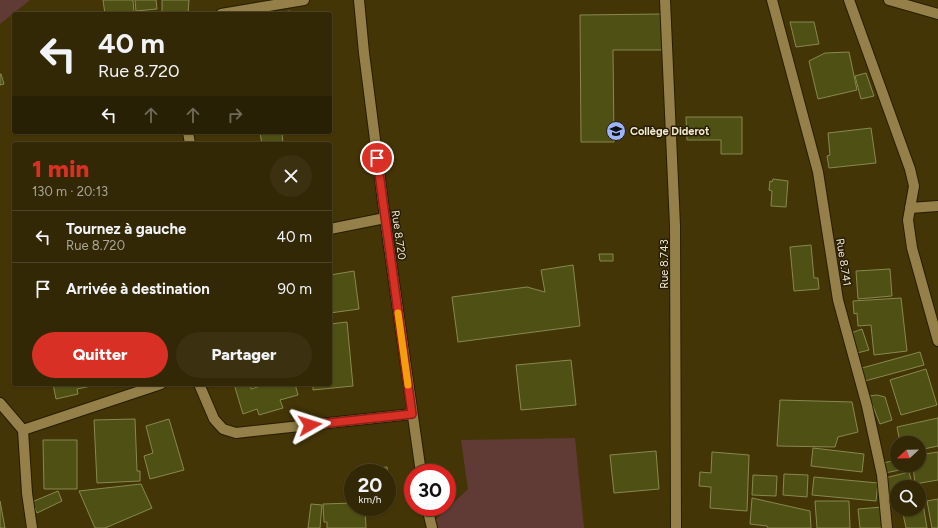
<!DOCTYPE html>
<html lang="fr">
<meta charset="utf-8">
<style>
:root{--surface:#332805;--page:#3b300f;--text:#f1f3f6;--muted:#a9a69a;--line:#4e4427;--accent:#d93025}
body{margin:0;font-family:Figtree,sans-serif;background:var(--page);color:var(--text);height:100vh;display:flex;flex-direction:column;font-size:15px;white-space:nowrap}
*{box-sizing:border-box;margin:0}
p{font-size:13px;color:var(--muted)}
.icon{flex:none;width:22px;height:22px;fill:none;stroke:currentColor;stroke-width:2;stroke-linecap:round;stroke-linejoin:round}
.map{position:relative;flex:1;overflow:hidden}
.details{position:absolute;left:12px;top:142px;width:320px;height:244px;display:flex;flex-direction:column;background:var(--surface);border-radius:4px;box-shadow:0 1px 3px #0004,0 0 0 1px var(--line)}
.details>*{flex:none}
.hud{position:absolute;left:12px;top:12px;width:320px;height:122px;border-radius:4px;box-shadow:0 1px 3px #0004,0 0 0 1px var(--line);background:#332805;color:var(--text);overflow:hidden}
.needle{width:26px;rotate:248deg}
.buttons{position:absolute;left:890px;top:436px;display:grid;gap:8px}
.buttons a{display:grid;place-items:center;width:36px;height:36px;border-radius:50%;background:var(--surface);box-shadow:0 1px 3px #0004,0 0 0 1px var(--line);font-size:20px}
.speed{position:absolute;left:344px;top:464px;display:flex;gap:8px;font-size:20px;font-weight:700;text-align:center}
.speed>*{display:grid;place-content:center;width:52px;height:52px;border-radius:50%;background:var(--surface);box-shadow:0 1px 3px #0004,0 0 0 1px var(--line);line-height:1}
.speed small{font-size:10px;font-weight:400}
.speed .limit{border:6px solid #d22;background:#fff;color:#111}
.pin{position:absolute;display:grid;place-items:center;width:34px;height:34px;color:#fff;margin:-17px;border:2px solid #fff;border-radius:50%;box-shadow:0 1px 4px #0007}
.me{position:absolute;width:44px;margin:-22px;rotate:84deg;stroke-linejoin:round;filter:drop-shadow(0 0 3px #0008)}
.turn{display:flex;align-items:center;gap:14px;height:84px;padding:0 20px;font-size:18px}
.turn .icon{width:52px;height:52px;stroke-width:2.5}
.turn b{display:block;font-size:28px;line-height:34px}
.lanes{display:flex;align-items:center;height:38px;padding:0 20px;background:#0003;justify-content:center;gap:20px;direction:ltr}
.lanes .off{opacity:.35}
.round{display:grid;place-items:center;flex:none;width:42px;height:42px;border-radius:21px;background:var(--page)}
.head{display:flex;align-items:center;justify-content:space-between;height:68px;padding:0 20px}
h1{font-size:24px;font-weight:800;line-height:30px;color:var(--accent)}
.primary-button{display:flex;gap:8px;margin-top:auto;padding:8px 20px}
.primary-button a{flex:1;height:46px;border-radius:24px;background:var(--accent);color:#fff;font-size:16px;font-weight:800;line-height:46px;text-align:center}
.primary-button a+a{background:var(--page);color:var(--text)}
ul{padding:0;list-style:none}
li{display:flex;align-items:center;gap:12px;height:52px;padding:0 20px;border-top:1px solid var(--line)}
li div{flex:1}
li b{display:block;font-size:15px}
li em{font-style:normal}
.map>svg:first-child{display:block}
.green{fill:#603b35}
.building{fill:#4f5014;stroke:#87884f}
.lines{fill:none;stroke-linecap:round;stroke-linejoin:round}
.street-casing{stroke:#271d01;stroke-width:12}
.secondary-casing{stroke:#271d01;stroke-width:12}
.street{stroke:#948048;stroke-width:10}
.secondary{stroke:#948048;stroke-width:10}
.route-casing{stroke:#8d1f18;stroke-width:10}
.route{stroke:#d93025;stroke-width:7}
.slow{stroke:#f59e0b;stroke-width:7}
.labels{text-anchor:middle;stroke-width:3;stroke-linejoin:round;paint-order:stroke}
.poi-label{font-size:11px;font-weight:bold;fill:#f3e8cc;stroke:#261d06;text-anchor:start}
.street-label{font-size:11px;fill:#f3e8cc;stroke:#261d06}
</style>
<div class="map">
<svg width="938" height="528" viewBox="0 0 938 528">
<rect width="100%" height="100%" fill="#443507"/>
<!-- green -->
<g class="green">
<path d="M0 0H30L0 24Z"/>
<path d="M575 438 584 528H427L468 489 461 440Z"/>
</g>
<!-- building -->
<g class="building">
<path d="M103 0H133L134 12 105 14Z"/>
<path d="M135 0H156L157 9 136 11Z"/>
<path d="M162 0H189L188 14H162Z"/>
<path d="M290 11 291 14H271Z"/>
<path d="M662 14V50H613L614 142H581L580 15Z"/>
<path d="M790 22H814L819 44 796 47Z"/>
<path d="M849 52 857 90 818 99 809 61 825 53Z"/>
<path d="M866 73 874 96 861 99 855 76Z"/>
<path d="M0 74H1L4 84 0 85Z"/>
<path d="M686 117H742V154H721V140H687Z"/>
<path d="M871 128 876 163 829 168 827 156 830 155 828 133Z"/>
<path d="M263 132H282L283 144H262L260 133Z"/>
<path d="M773 179 788 181 786 207 771 206 772 191 769 190 770 181 772 182Z"/>
<path d="M811 245 814 278H818L819 289 794 291 790 247Z"/>
<path d="M599 254H613V261H600Z"/>
<path d="M573 265 580 326 458 342 452 297 527 287 545 292 541 270Z"/>
<path d="M890 269 892 296 858 299 856 271Z"/>
<path d="M354 271 359 309 330 313V275Z"/>
<path d="M901 298 907 351 874 355 871 325 858 326 857 313 854 314 853 301Z"/>
<path d="M347 322 353 386 313 390V384H330V324Z"/>
<path d="M862 329 869 350 857 353 851 333Z"/>
<path d="M920 352 924 365 865 381 862 368Z"/>
<path d="M571 360 576 405 521 410 516 365Z"/>
<path d="M926 369 937 405 901 415 890 380Z"/>
<path d="M53 384H96V385L77 389 78 394 56 399Z"/>
<path d="M234 384H250L251 389 267 384H295L298 395 280 400 283 408 259 415 257 409 243 414Z"/>
<path d="M877 395 885 397 892 420 880 424 869 396Z"/>
<path d="M780 400 852 402 858 432 838 437 835 447 777 446Z"/>
<path d="M938 418V446L919 450V443H900L897 427Z"/>
<path d="M135 419 137 471H140V481L97 483 94 420Z"/>
<path d="M169 419 184 470 150 479 144 456 153 453 146 426Z"/>
<path d="M43 440H77V489H44Z"/>
<path d="M813 448 864 454 862 472 811 466Z"/>
<path d="M656 451 659 489 614 493 610 455Z"/>
<path d="M712 452 749 455 747 511 710 508 711 487 699 486 700 472 711 473Z"/>
<path d="M938 452V480L915 484 913 465H919V455Z"/>
<path d="M897 460V465H909V468L885 473 883 463Z"/>
<path d="M367 467V469L387 467 390 494 387 495V473H357L356 468Z"/>
<path d="M909 472 913 487H897V499L891 500 885 478Z"/>
<path d="M784 474 808 475 807 497 783 495Z"/>
<path d="M753 475 777 476 776 496 752 495Z"/>
<path d="M814 477 878 483 876 501 812 495Z"/>
<path d="M141 484 152 508 105 528H95L79 491Z"/>
<path d="M58 491 62 501 37 513 32 502Z"/>
<path d="M752 498 810 511 811 528H768L767 526 750 524Z"/>
<path d="M938 499V528H932L927 501Z"/>
<path d="M0 501 5 528H0Z"/>
<path d="M815 501H849L850 528H817Z"/>
<path d="M353 503V507H365L366 528H327V522H324L323 504Z"/>
<path d="M311 504 322 505 320 528H308Z"/>
<path d="M923 504 927 528H906L902 509H919V505Z"/>
<path d="M882 507 884 528H860L858 509Z"/>
</g>
<g class="lines">
<defs>
<g id="street">
<path d="M665 0 675 226 676 528"/>
<path d="M772 0 818 172 838 300 867 406 882 475 887 528"/>
<path d="M849 0 910 169 914 186 908 220 912 248 938 341"/>
<path d="M221 14 304 0"/>
<path d="M188 132 190 144"/>
<path d="M910 208 938 206"/>
<path d="M330 229 385 218"/>
<path d="M199 384 214 419 223 429 236 433 412 414"/>
<path d="M0 403 23 430"/>
<path d="M32 528 27 493 23 430 161 384"/>
</g>
<g id="secondary">
<path d="M359 0 364 53 385 218 421 473"/>
<path d="M889 0 938 14"/>
<path d="M427 507 432 528"/>
</g>
</defs>
<!-- street casing -->
<use href="#street" class="street-casing"/>
<!-- secondary casing -->
<use href="#secondary" class="secondary-casing"/>
<!-- street -->
<use href="#street" class="street"/>
<!-- secondary -->
<use href="#secondary" class="secondary"/>
</g>
<g class="lines">
<defs>
<path id="route" d="M310 425 412 414 377 158"/>
</defs>
<!-- route casing -->
<use href="#route" class="route-casing"/>
<!-- route -->
<use href="#route" class="route"/>
<!-- slow -->
<path class="slow" d="M398 313 408 385"/>
</g>
<!-- icons -->
<defs>
<symbol id="school-disc" viewBox="-11 -11 22 22"><circle r="9.5" fill="#9cb4fd" stroke="#261d06"/><path d="M0-5L7-2L0 1L-7-2ZM-4 1L0 2.5L4 1V4Q0 6-4 4Z" fill="#111"/></symbol>
</defs>
<g fill-rule="evenodd">
<use href="#school-disc" x="605" y="120" width="22" height="22"/>
</g>
<g class="labels">
<!-- poi labels -->
<g class="poi-label">
<text x="630" y="135">Collège Diderot</text>
</g>
<!-- street labels -->
<g class="street-label">
<text transform="translate(399 235) rotate(82)" y="4">Rue 8.720</text>
<text transform="translate(844 262) rotate(81)" y="4">Rue 8.741</text>
<text transform="translate(664 264) rotate(-90)" y="4">Rue 8.743</text>
</g>
</g>
</svg>
<div class="buttons">
<a><svg class="needle" viewBox="-14 -14 28 28"><path d="M0-13l5 13h-10z" fill="#e53935"/><path d="M0 13l5-13h-10z" fill="#a9a69a"/></svg></a>
<a><svg class="icon" aria-label="search" viewBox="0 0 24 24"><circle cx="10" cy="10" r="6"/><path d="M15 15l6 6"/></svg></a>
</div>
<div class="speed"><div>20<small>km/h</small></div><div class="limit">30</div></div>
<div class="pin" style="left:377px;top:158px;background:#d93025"><svg class="icon" aria-label="arrive" viewBox="0 0 24 24"><path d="M6 21V4h12l-3 4 3 4H6"/></svg></div>
<svg class="me" style="left:310px;top:425px" viewBox="-20 -20 40 40"><path d="M0-17L14 15 0 8-14 15z" fill="#d93025" stroke="#fff" stroke-width="4"/></svg>
<div class="hud">
<div class="turn"><svg class="icon" aria-label="left" viewBox="0 0 24 24"><path d="M17 20v-9H6M10 6l-5 5 5 5"/></svg><div><b>40 m</b>Rue 8.720</div></div>
<div class="lanes"><svg class="icon" aria-label="left" viewBox="0 0 24 24"><path d="M17 20v-9H6M10 6l-5 5 5 5"/></svg><svg class="icon off" aria-label="ahead" viewBox="0 0 24 24"><path d="M12 20V5M6 11l6-6 6 6"/></svg><svg class="icon off" aria-label="ahead" viewBox="0 0 24 24"><path d="M12 20V5M6 11l6-6 6 6"/></svg><svg class="icon off" aria-label="right" viewBox="0 0 24 24"><path d="M7 20v-9h11M14 6l5 5-5 5"/></svg></div>
</div>
<section class="details">
<div class="head"><div><h1>1 min</h1><p>130 m · 20:13</p></div><a class="round"><svg class="icon" aria-label="close" viewBox="0 0 24 24"><path d="M6 6l12 12M18 6L6 18"/></svg></a></div>
<ul>
<li><svg class="icon" aria-label="left" viewBox="0 0 24 24"><path d="M17 20v-9H6M10 6l-5 5 5 5"/></svg><div><b>Tournez à gauche</b><p>Rue 8.720</p></div><em>40 m</em></li>
<li><svg class="icon" aria-label="arrive" viewBox="0 0 24 24"><path d="M6 21V4h12l-3 4 3 4H6"/></svg><div><b>Arrivée à destination</b></div><em>90 m</em></li>
</ul>
<div class="primary-button"><a>Quitter</a><a>Partager</a></div>
</section>
</div>
